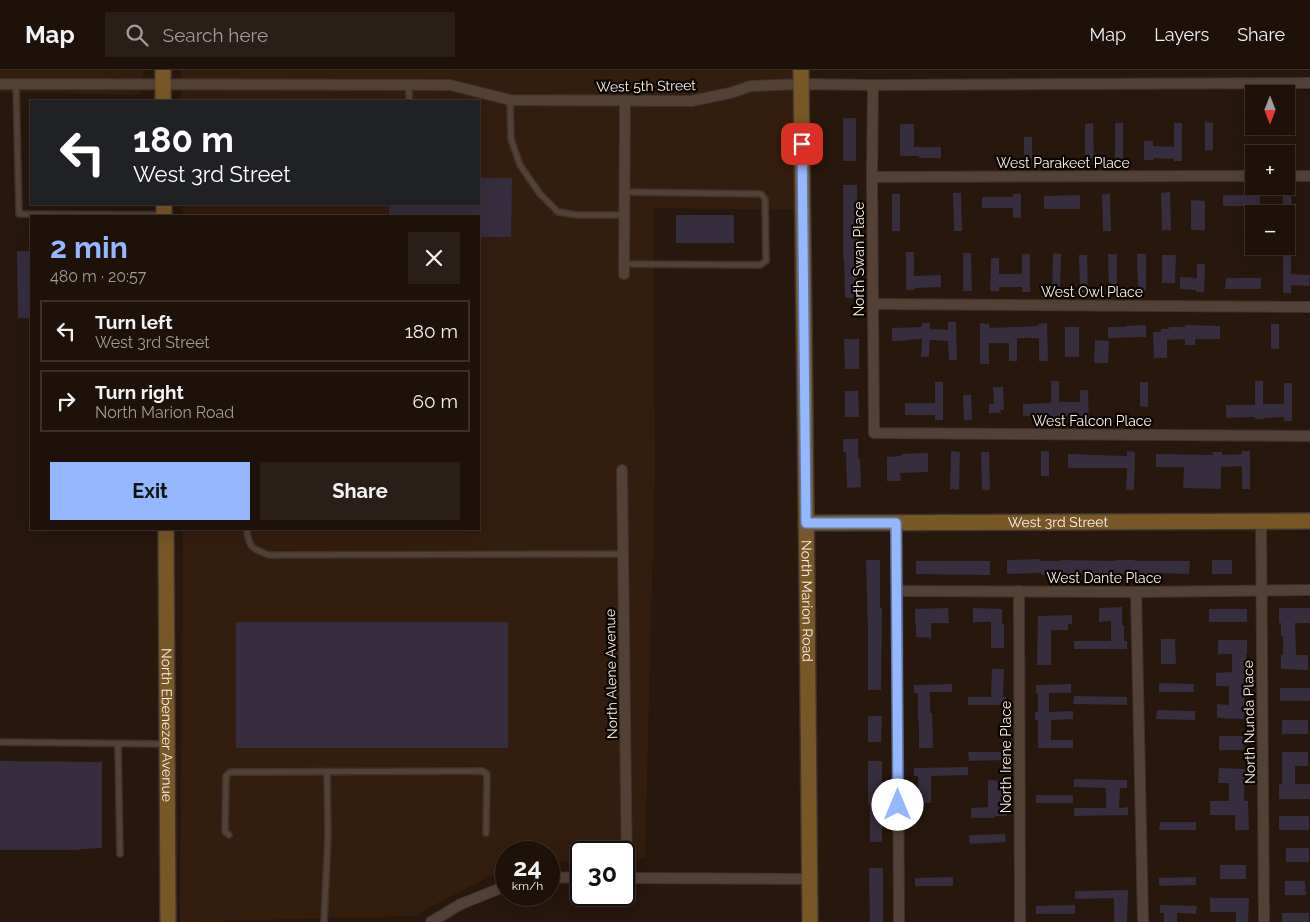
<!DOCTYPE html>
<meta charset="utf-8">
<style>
:root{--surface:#1d110a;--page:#2a1f18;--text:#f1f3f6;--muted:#a09d9c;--line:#3b312b;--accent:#94b7fd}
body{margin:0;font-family:Raleway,sans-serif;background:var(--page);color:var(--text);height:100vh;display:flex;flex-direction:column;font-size:19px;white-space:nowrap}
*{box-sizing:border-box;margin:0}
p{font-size:16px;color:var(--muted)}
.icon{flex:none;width:28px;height:28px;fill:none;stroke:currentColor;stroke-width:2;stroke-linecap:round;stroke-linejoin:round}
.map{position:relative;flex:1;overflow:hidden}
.side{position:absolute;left:30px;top:145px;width:450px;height:315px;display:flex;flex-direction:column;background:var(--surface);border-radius:0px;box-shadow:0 5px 20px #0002,0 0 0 1px var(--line)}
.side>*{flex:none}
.banner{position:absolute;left:30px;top:30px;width:450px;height:105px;border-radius:0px;box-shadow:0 5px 20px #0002,0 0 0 1px var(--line);background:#202124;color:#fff;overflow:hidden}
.needle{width:32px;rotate:180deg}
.buttons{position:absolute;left:1245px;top:15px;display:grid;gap:10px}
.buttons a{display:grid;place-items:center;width:50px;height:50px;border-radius:0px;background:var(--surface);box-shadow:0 5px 20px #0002,0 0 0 1px var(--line);font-size:25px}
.speed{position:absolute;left:495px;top:771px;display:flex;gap:10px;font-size:25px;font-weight:700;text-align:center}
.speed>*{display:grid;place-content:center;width:65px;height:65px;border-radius:50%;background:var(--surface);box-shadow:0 5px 20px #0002,0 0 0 1px var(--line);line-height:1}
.speed small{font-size:12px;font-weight:400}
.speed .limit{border:2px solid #111;border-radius:8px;background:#fff;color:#111}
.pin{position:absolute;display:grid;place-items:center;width:42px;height:42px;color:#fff;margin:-21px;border-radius:10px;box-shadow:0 2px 8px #0006}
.me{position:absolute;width:55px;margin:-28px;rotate:0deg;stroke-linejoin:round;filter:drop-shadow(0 0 4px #0008)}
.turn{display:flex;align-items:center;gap:18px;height:105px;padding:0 20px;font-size:22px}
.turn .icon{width:65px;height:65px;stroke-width:2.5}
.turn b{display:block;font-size:35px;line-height:42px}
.round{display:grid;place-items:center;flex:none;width:52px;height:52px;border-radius:0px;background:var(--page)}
.overview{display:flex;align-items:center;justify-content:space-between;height:85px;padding:0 20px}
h1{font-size:30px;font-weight:700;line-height:38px;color:var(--accent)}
.action{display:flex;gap:10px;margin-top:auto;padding:10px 20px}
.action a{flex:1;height:58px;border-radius:0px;background:var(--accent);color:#111;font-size:20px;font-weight:700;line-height:58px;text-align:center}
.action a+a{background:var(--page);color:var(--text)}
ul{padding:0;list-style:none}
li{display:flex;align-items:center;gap:15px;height:62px;margin:0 10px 8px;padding:0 10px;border:2px solid var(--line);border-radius:0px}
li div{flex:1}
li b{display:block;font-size:19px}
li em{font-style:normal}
header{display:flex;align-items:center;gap:30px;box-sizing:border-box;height:70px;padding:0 25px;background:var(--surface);border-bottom:1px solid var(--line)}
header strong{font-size:24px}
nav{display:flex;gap:28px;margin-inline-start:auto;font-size:18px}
.search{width:350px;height:45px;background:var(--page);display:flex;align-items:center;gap:12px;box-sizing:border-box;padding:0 18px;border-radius:0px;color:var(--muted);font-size:19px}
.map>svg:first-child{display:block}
.built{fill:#331d0f}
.building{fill:#362d3e}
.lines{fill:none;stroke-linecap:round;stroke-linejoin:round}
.lane-casing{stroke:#3e322e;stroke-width:8}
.street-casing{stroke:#3e322e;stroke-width:12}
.secondary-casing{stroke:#3e322e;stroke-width:18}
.lane{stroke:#544136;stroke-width:5}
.street{stroke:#544136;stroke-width:10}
.secondary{stroke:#785726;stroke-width:15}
.route-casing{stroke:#6077a4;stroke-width:12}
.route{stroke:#94b7fd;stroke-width:9}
.labels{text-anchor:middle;stroke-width:4.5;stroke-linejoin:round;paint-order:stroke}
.street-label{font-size:14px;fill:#fbefe8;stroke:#0b0502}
</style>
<header>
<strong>Map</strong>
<div class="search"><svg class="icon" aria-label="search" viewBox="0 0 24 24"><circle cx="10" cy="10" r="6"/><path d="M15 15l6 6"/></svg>Search here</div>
<nav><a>Map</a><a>Layers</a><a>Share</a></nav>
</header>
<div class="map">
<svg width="1310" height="852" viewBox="0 0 1310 852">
<rect width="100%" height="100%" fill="#27170d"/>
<!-- built -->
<g class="built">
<path d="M0 0H143L140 25 0 22Z"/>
<path d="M181 0H792L794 140 653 138 655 400 645 788 624 789V782H581V790L549 793V782H506V799L470 816 414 846 180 852 183 459H479V146H182V134H479V31H181Z"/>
</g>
<!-- building -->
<g class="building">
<rect x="843" y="48" width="13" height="43"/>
<path d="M1205 52 1213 53V80H1205Z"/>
<path d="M1093 53 1094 91H1085V54Z"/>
<rect x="1115" y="53" width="8" height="38"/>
<path d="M1174 53H1182V91H1174V89L1153 88V90H1144V71H1153V76L1174 77Z"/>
<path d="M900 54H914V77H941V88H919V86H900Z"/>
<rect x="1024" y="67" width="8" height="24"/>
<path d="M479 108H512L511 167H479V146H389V134H479Z"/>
<path d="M843 115H857V141H856V158H858L857 198 858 228H845L844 189H843Z"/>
<path d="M1170 122 1171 160H1162L1161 123Z"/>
<path d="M953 123H961L962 161H954Z"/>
<path d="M1283 123H1291L1292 144H1283Z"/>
<rect x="892" y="124" width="8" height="37"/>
<path d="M1013 124H1021V148H1013V138H982V127H1013Z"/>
<path d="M1102 124H1110L1111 161H1103Z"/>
<path d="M1080 125V139H1044V126Z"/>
<rect x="1223" y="125" width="37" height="11"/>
<path d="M1191 130 1205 131V160H1191Z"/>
<rect x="676" y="145" width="58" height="28"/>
<path d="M17 181H31V248H18Z"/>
<path d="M906 182H914V206L941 205V217L915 218V220H906Z"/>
<path d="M963 183H971L972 221H963Z"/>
<path d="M1053 183 1061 184 1060 222H1052Z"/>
<path d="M1022 184H1030V222H1022V217H999V221H990L991 188H999V204H1022Z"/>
<path d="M1108 184H1117V222H1109Z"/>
<path d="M1137 184H1146V222H1138Z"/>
<path d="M1079 185H1087L1088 222 1080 223Z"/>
<path d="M1162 185H1176L1175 213H1162Z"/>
<path d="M1283 185H1291V204L1310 205 1309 216 1291 215V223H1283Z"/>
<path d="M1197 194H1205L1204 222H1196V220L1180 219V207L1197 208Z"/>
<path d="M1226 208H1261V219H1225Z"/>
<path d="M948 252H956L957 290H949L948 271 930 270 929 287H921L922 269 905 270V271H892V258L922 257V253H930V259L948 260Z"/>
<path d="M980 253 989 254V258L1039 256 1038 254 1047 253 1048 291H1039V268H1017V291H1009V273H989V294H980Z"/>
<rect x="1271" y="254" width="8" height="25"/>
<path d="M1146 255V267L1108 268V257H1126V256Z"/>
<path d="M1185 255 1220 256V269H1195V275H1185V269L1167 270V288H1154L1153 262H1161V259H1169V257H1185Z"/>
<rect x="1065" y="257" width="14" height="30"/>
<path d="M844 269H859V299H845Z"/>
<path d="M1095 270 1109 271 1108 293H1094Z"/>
<path d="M1051 311H1059V332H1080V320H1088L1089 350H1081V346L1060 347V349H1051V345L1023 346V334L1051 333Z"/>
<path d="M1255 311H1263V334H1284V313H1292V351H1284V347L1264 348V349H1255V347L1226 348V335H1255Z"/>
<path d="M935 312H943V350H935V345H905V333H935Z"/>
<path d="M1140 312H1148V337L1140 336Z"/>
<path d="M993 317H1003L1004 340H1000L1001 343H989V334H994Z"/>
<path d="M845 321H858L859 347H845Z"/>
<path d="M963 325H971L972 350H964Z"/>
<path d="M843 369H858V389H860L861 417 847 418 846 382H843Z"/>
<path d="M951 381 960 382 959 420 950 419Z"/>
<rect x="1041" y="381" width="8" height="25"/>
<path d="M1127 381 1135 382 1134 420H1126L1127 398H1068V384L1127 386Z"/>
<path d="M1242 381H1250V419H1242V396L1221 397V419L1183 418 1184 397H1156V384L1213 385V382H1222V385L1242 384Z"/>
<path d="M981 382H989L990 420H982Z"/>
<path d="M928 383V402L900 403 901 411H887V387L901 386V384Z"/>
<path d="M1040 489V491H1060V490L1115 491V490H1135V491H1190L1189 504 1150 503V505H1137V504H1104V506L1054 504V505H1041V503L1007 504V490Z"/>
<path d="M866 490H880V538H882L881 620H868V561Z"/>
<rect x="1212" y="490" width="20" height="14"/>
<path d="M916 491H990V505L916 504Z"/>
<path d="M1122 537V555H1124V571H1127V579H1074V571H1111V551L1099 552V538Z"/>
<path d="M948 538 949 553H931V568L916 567V553L915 554V539Z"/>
<path d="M973 538 1002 539V554H1004V578H991V552H973Z"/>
<path d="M1279 538H1310V553H1295L1296 585H1308V600L1281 599V585H1283V566H1281V553H1279Z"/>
<rect x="1209" y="539" width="38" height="13"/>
<path d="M1072 545V554H1068V560H1051V595H1037L1038 546Z"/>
<rect x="236" y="552" width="272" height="126"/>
<path d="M1161 569H1175L1176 594H1161Z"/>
<path d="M1218 570H1247V584H1246V616H1245L1244 649 1217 648V634L1229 635V616H1216V603L1232 602V584H1218Z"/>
<path d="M992 599H1004L1003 627H1006V635H968V627H991Z"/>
<path d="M1159 613 1194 614V622H1159Z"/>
<path d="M952 614V622H930V643H932L933 678H919V651H918V623H914V615Z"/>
<path d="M1071 614V623H1049V642L1073 641V649L1051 650V670H1073V678H1038V650H1035V642H1038V623H1036V615Z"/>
<rect x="1280" y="618" width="30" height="13"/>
<path d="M1074 626 1127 627V635L1073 634Z"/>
<path d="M1157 640 1195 641V650L1156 649Z"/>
<path d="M868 646H882L881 672H868Z"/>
<rect x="1282" y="650" width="26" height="14"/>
<path d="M1219 666H1243L1244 680H1219Z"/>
<path d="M968 682H1006V690L969 691Z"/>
<path d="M1282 682H1308V696H1295V714H1310V729H1279V714H1282Z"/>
<path d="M0 691 102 692V778L72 780H0Z"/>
<path d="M868 691H882V772H870V735H868Z"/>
<path d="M968 697V705L931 706V733H918V706H914V698Z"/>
<path d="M1219 698 1245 699 1244 731H1248L1249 760H1235V745H1210V731H1229V713H1218Z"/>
<path d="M1074 709 1127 710V718H1120L1119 738 1128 737V745L1074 746V738H1106V718L1074 717Z"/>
<path d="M988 710 1003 711V737H1007V746H995V748H971V738L988 737Z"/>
<rect x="1036" y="725" width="37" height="8"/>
<rect x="1279" y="746" width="30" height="14"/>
<path d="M1160 752H1196V760H1159Z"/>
<path d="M1005 764 1006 772 970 774 969 765Z"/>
<rect x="1286" y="778" width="23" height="14"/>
<rect x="1220" y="795" width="26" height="14"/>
<path d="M869 798H883V852H870Z"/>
<path d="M953 807V816H915V808Z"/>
<path d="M1196 807V815L1159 816V808Z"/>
<path d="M1285 811H1305L1306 825H1285Z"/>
<path d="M1128 820 1127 852H1114V828L1075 829V821Z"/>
<path d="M1210 828H1249L1248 852H1236V842H1210Z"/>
<path d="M1075 835V844H1036V836Z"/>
<path d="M1160 835 1197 836 1196 844 1177 843V852H1164V843H1160Z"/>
<rect x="1282" y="843" width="27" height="9"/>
</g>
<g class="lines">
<defs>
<g id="lane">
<path d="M16 14 19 144 161 145"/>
<path d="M510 30 511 69 520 95 540 124 558 142 577 145H624"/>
<path d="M409 31V15"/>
<path d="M624 194 760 195 766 191 765 129 761 124 624 122"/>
<path d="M247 459C248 477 252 479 269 485L623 484"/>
<path d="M0 672 164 674"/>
<path d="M118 674 120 784"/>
<path d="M229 765 225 762 226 706 230 702 482 701 487 704 486 763"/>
<path d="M324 852 328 765 327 702"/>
</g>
<g id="street">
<path d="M0 14 450 15 510 30 691 31 730 23 751 16 801 14 873 15 1310 13"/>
<path d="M873 15 872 107 874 363 1310 366"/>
<path d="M1286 106H1310"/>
<path d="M872 107 1254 106"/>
<path d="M624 204 625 31"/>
<path d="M873 234 1310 237"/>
<path d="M622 400 627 808"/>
<path d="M1261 452 1264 852"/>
<path d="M897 453 899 852"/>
<path d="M897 521 1136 522 1310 520"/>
<path d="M1019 521 1020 852"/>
<path d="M1136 522 1143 852"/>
<path d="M549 808 581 807"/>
<path d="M624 808 809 809"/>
<path d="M431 852 461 834 506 816"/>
</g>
<g id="secondary">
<path d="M163 0V31"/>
<path id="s1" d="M801 0 807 516 810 852"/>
<path d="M164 134V146"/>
<path id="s2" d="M806 453 1310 451"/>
<path id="s3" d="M166 459 168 852"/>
</g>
</defs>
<!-- lane casing -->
<use href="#lane" class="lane-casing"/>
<!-- street casing -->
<use href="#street" class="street-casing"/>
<!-- secondary casing -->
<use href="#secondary" class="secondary-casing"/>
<!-- lane -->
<use href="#lane" class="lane"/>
<!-- street -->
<use href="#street" class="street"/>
<!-- secondary -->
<use href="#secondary" class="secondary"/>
</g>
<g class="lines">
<defs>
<path id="route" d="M802 74 806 453H896L898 735"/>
</defs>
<!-- route casing -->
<use href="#route" class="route-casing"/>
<!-- route -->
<use href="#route" class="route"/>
</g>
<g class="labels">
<!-- street labels -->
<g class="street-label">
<text transform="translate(646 16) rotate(-1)" y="5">West 5th Street</text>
<text x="1063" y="98">West Parakeet Place</text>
<text transform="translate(859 189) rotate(-90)" y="5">North Swan Place</text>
<text x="1092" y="227">West Owl Place</text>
<text x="1092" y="356">West Falcon Place</text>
<text dy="5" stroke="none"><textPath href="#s2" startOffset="252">West 3rd Street</textPath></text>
<text x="1104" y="513">West Dante Place</text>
<text dy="5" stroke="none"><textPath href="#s1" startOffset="531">North Marion Road</textPath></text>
<text transform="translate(611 604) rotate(-91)" y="5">North Alene Avenue</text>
<text transform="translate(1249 652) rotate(-91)" y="5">North Nunda Place</text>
<text dy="5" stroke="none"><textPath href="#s3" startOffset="196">North Ebenezer Avenue</textPath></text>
<text transform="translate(1006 687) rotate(-90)" y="5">North Irene Place</text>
</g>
</g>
</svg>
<div class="buttons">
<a><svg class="needle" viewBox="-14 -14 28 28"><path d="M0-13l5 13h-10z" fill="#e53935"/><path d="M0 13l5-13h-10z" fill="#a09d9c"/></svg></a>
<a>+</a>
<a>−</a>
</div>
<div class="speed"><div>24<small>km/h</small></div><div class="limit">30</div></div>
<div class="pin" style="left:802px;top:74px;background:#d93025"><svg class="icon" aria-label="arrive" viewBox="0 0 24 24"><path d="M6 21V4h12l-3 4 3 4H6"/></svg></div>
<svg class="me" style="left:898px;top:735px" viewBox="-20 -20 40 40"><circle r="19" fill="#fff"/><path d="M0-13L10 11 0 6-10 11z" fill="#94b7fd"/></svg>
<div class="banner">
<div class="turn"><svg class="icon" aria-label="left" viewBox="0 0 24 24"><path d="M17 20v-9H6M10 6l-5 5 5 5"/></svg><div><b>180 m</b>West 3rd Street</div></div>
</div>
<section class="side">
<div class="overview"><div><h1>2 min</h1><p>480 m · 20:57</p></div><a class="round"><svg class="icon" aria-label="close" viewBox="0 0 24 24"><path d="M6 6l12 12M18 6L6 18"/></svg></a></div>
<ul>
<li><svg class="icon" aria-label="left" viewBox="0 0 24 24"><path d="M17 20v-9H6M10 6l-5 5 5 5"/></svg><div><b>Turn left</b><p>West 3rd Street</p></div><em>180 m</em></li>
<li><svg class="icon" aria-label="right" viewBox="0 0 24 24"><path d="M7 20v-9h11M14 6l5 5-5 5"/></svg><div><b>Turn right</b><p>North Marion Road</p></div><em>60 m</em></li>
</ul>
<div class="action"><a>Exit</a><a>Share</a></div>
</section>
</div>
